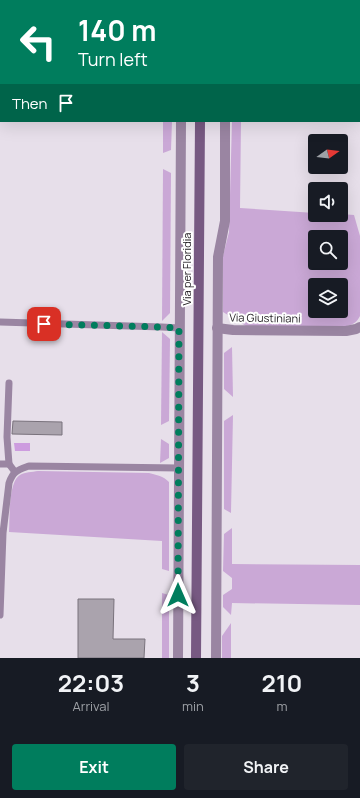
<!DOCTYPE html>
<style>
:root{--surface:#171b24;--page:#20242c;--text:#f1f3f6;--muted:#9ea1a6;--accent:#007d5d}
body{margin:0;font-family:Manrope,sans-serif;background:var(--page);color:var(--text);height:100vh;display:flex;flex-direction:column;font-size:15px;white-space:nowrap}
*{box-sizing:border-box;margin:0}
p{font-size:13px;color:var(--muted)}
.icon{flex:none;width:22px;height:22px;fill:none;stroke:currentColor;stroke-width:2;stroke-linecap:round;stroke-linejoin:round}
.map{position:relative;height:658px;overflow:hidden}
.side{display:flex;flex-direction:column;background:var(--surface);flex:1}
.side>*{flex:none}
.guide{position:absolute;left:0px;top:0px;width:360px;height:122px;box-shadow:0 4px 16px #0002;background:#007d5d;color:#fff;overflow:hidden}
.needle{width:26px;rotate:76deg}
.controls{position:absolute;left:308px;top:134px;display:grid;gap:8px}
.controls a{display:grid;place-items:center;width:40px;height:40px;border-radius:4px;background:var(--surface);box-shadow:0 4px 16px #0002;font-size:20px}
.pin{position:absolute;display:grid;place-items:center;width:34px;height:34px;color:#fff;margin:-17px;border-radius:8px;box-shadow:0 2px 6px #0006}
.me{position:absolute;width:44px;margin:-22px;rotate:0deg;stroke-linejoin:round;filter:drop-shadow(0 0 3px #0008)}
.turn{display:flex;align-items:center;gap:14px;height:84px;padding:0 12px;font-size:18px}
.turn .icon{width:52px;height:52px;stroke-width:2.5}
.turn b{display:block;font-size:28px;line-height:34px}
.then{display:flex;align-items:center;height:38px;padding:0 12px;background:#0003;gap:8px;font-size:15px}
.eta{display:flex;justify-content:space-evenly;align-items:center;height:68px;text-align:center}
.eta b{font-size:24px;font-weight:700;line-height:28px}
.action{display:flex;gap:8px;margin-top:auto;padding:8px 12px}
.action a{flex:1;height:46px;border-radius:4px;background:var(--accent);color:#fff;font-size:16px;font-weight:700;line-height:46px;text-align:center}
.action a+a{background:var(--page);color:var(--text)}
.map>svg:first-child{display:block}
.green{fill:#caa8d6;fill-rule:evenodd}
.water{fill:#cd9cdf}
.building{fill:#aaa3ad;stroke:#79727c}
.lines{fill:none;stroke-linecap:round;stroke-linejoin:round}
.service{stroke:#9a85a2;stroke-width:7}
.minor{stroke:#9a85a2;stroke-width:10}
.tertiary{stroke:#9a85a2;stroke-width:10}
.secondary{stroke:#775982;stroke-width:10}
.route{stroke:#007d5d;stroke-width:7;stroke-dasharray:0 12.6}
.labels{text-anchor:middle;stroke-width:4;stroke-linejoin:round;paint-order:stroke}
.street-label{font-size:11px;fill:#242125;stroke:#fff}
</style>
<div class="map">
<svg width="360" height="658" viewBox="0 0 360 658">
<rect width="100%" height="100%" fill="#e7dfea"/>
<!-- green -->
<g class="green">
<path d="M224 0H360V119H359V1H225Z"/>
<path d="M163 121H172L171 150 163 153Z"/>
<path d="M232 121H241L240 208 315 213V215H341V214L354 215 360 236V316C357 322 354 324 347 326H246L223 312V256L229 232ZM315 237H341V263H315ZM315 285H341V311H315Z"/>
<path d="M163 169 171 173 170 313 162 321Z"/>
<path d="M162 332 170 339 169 421 161 425Z"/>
<path d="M232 347 233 397 224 389V353Z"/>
<path d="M233 415 231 513 224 509V421Z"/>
<path d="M161 439 169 444V458L160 463Z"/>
<path d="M38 471 149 473C157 475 163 476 169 482V571L162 569V541L9 532C10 519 8 482 20 475 25 472 32 472 38 471Z"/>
<path d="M232 528V564L360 565V605L232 603 231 615 223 607V595L232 589V578L223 571 224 534Z"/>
<path d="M162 593 169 595V658H162Z"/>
<path d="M231 623V658H222V636Z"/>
</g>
<!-- water -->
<path class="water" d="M14 443H30V451H15Z"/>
<!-- building -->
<g class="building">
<path d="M13 421 62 422V435L12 434Z"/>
<path d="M78 599H114L113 639H145L144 658H78Z"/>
</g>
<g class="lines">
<!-- service -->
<g class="service">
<path d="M0 322 162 327 179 328"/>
<path d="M9 383 7 437 9 464 15 472"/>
<path d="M0 464H9"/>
<path d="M0 615 3 533 9 483C13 471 18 470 29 466L179 468"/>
</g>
<!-- minor -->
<g class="minor">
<path d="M218 1V0"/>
<path d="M217 328 233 330 346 331 356 329 360 327"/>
<path d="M216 658 218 257 225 221V121"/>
</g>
<!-- tertiary -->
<g class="tertiary">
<path d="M182 1V0"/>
<path d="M178 658 181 121"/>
</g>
<!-- secondary -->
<g class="secondary">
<path d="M200 1V0"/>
<path d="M196 658 200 121"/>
</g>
</g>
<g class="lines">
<!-- route -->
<path class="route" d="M44 324 162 327 179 328 178 595"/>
</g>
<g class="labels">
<!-- street labels -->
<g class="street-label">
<text transform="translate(187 269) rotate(-90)" y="4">Via per Floridia</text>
<text transform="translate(265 318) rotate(1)" y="4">Via Giustiniani</text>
</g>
</g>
</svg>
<div class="controls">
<a><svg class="needle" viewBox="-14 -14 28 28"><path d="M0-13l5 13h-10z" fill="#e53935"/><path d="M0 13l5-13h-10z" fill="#9ea1a6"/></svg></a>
<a><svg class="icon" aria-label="sound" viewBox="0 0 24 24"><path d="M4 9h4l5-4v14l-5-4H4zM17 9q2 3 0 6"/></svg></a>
<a><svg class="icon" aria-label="search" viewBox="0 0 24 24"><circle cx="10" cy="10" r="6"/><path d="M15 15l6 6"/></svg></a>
<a><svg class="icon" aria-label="layers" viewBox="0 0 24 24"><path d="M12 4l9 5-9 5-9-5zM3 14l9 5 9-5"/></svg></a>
</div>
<div class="pin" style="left:44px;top:324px;background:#d93025"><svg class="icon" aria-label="arrive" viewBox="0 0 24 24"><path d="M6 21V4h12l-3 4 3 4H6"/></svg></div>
<svg class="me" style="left:178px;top:595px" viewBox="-20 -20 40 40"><path d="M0-17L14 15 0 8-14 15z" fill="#007d5d" stroke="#fff" stroke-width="4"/></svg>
<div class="guide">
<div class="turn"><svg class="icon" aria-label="left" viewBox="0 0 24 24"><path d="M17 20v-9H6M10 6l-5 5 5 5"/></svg><div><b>140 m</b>Turn left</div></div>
<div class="then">Then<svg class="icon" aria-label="arrive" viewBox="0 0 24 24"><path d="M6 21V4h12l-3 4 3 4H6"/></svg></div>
</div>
</div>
<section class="side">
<div class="eta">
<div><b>22:03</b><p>Arrival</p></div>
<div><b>3</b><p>min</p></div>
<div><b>210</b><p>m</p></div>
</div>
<div class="action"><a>Exit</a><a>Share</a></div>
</section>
